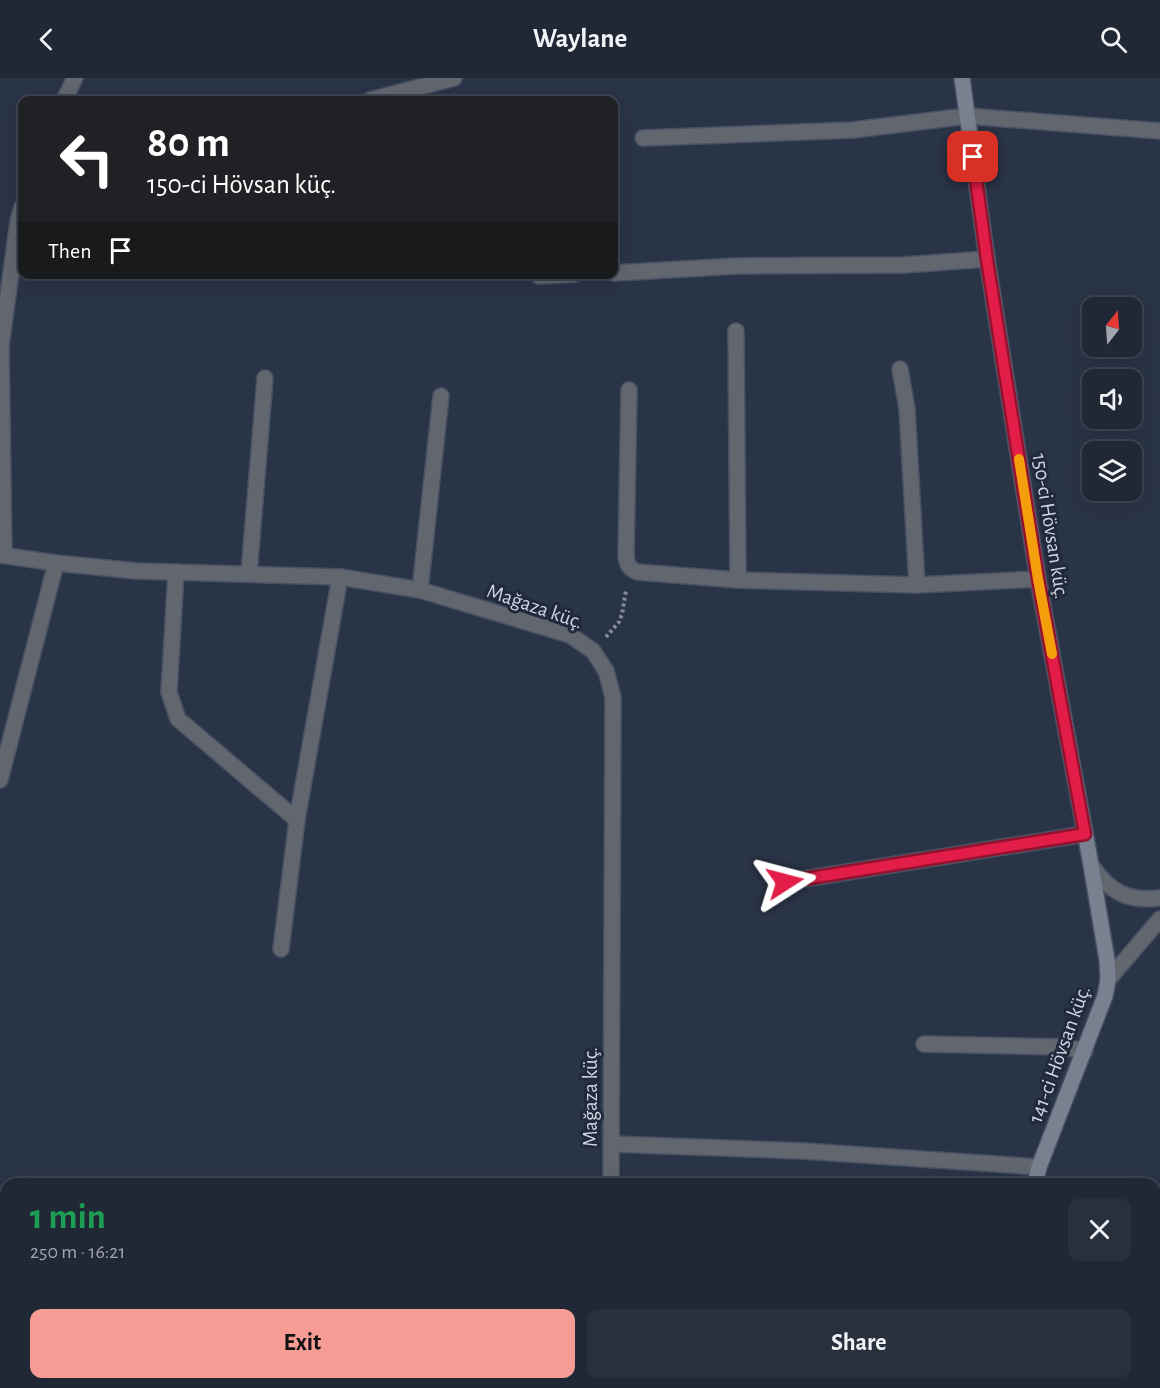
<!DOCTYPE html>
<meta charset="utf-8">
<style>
:root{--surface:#202735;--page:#282f3d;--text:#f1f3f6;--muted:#a2a5ad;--line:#3d4450;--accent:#f59c95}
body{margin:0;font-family:"Alegreya Sans",sans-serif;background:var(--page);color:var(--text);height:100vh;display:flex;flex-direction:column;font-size:22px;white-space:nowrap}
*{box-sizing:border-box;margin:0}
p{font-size:20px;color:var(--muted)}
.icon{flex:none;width:33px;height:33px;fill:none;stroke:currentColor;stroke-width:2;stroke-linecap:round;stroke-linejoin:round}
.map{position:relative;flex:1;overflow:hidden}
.side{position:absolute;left:0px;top:1100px;width:1161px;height:212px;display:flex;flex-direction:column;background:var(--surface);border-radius:18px 18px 0 0;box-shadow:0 6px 24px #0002,0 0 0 2px var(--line)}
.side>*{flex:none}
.hud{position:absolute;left:18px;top:18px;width:600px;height:183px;border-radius:12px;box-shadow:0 6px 24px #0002,0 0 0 2px var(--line);background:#202124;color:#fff;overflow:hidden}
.needle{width:39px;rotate:17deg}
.tools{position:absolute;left:1082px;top:219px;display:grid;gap:12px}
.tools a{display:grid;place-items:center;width:60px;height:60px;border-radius:12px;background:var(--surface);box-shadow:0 6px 24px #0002,0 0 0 2px var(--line);font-size:30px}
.pin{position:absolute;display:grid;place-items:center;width:51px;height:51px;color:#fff;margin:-26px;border-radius:12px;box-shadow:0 3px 9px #0006}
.me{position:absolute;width:66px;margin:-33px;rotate:81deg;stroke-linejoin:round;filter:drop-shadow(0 0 4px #0008)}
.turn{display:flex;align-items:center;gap:21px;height:126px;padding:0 30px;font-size:27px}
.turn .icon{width:78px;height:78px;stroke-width:2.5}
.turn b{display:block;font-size:42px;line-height:51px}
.then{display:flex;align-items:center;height:57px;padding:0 30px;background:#0003;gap:12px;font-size:22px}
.round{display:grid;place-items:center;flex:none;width:63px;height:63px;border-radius:12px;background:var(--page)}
.head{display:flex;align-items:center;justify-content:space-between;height:102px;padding:0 30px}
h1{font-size:36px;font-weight:700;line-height:45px;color:#1e9e55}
.action{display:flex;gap:12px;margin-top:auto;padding:12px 30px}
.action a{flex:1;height:69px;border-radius:12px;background:var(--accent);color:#111;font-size:24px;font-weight:700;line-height:69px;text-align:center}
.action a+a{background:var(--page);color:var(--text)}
header{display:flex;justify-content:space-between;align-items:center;height:78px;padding:0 30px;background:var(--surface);font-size:27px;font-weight:700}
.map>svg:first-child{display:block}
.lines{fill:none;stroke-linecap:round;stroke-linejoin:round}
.minor-casing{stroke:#485163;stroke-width:18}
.secondary-casing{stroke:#485163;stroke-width:18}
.path{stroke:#848c9b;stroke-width:4;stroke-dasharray:3 3;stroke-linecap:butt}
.minor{stroke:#61666f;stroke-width:15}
.secondary{stroke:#798190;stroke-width:15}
.route-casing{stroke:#92132f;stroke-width:15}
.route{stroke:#e11d48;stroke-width:10}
.slow{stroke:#f59e0b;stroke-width:10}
.labels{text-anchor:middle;stroke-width:6;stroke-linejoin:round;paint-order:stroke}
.street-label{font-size:21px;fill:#cfd6e2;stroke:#202a3c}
</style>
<header><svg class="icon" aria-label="back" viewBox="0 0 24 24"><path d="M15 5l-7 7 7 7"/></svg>Waylane<svg class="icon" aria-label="search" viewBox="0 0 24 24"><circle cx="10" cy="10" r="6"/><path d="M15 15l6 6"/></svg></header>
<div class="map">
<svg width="1160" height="1310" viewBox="0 0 1160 1310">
<rect width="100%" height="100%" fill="#2a3447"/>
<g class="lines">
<defs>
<g id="minor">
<path d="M64 22 75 0"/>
<path d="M370 22 454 0"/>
<path d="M643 60 853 52 967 38 1160 53"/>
<path d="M614 195 737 188 904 187 987 181"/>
<path d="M539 198 575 196"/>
<path d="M736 253 738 502"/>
<path d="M0 268H1L18 143 22 129"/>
<path d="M1 268 4 477"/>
<path d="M900 291 907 331 917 507"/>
<path d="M629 312 626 478C627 487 629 490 637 494L738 502 917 507 1038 501"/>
<path d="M0 477 56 485 137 493 340 499 420 512 570 557 593 573 606 593 613 619 611 1106"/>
<path d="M176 494 169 614 178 641 297 742"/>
<path d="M249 496 265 300"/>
<path d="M420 512 441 318"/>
<path d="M0 702 56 485"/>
<path d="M1091 787C1110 814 1127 824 1160 820"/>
<path d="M785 804 1085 756"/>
<path d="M281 871 297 742 340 499"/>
<path d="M1108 902 1160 841"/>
<path d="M924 966 1063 969 1085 973"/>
<path d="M611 1066 803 1073 1039 1089"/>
<path d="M81 1310 82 1305"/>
<path d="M601 1310V1305"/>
<path d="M724 1310 725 1305"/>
</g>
<g id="secondary">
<path d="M962 0 987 181 1038 501 1091 787 1107 882 1108 902 1105 918 1039 1089 1035 1106"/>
<path d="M971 1310 973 1305"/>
</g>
</defs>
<!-- minor casing -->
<use href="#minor" class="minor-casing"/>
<!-- secondary casing -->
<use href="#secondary" class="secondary-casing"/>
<!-- path -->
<path class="path" d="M606 559 619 544 622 536 626 512"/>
<!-- minor -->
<use href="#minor" class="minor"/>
<!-- secondary -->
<use href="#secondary" class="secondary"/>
</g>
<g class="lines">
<defs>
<path id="route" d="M785 804 1085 756 1038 501 987 182 973 79"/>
</defs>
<!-- route casing -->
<use href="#route" class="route-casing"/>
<!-- route -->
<use href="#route" class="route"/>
<!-- slow -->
<path class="slow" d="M1019 381 1038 501 1052 576"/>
</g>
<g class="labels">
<!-- street labels -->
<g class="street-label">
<text transform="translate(1051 448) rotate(81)" y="7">150-ci Hövsan küç.</text>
<text transform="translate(535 528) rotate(19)" y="7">Mağaza küç.</text>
<text transform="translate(1059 976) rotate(-70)" y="7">141-ci Hövsan küç.</text>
<text transform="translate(590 1019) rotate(-90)" y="7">Mağaza küç.</text>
</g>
</g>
</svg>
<div class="tools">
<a><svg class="needle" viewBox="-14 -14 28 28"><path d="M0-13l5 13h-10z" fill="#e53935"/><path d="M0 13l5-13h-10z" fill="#a2a5ad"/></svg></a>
<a><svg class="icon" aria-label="sound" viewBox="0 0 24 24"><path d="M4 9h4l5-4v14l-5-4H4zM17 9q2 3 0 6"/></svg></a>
<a><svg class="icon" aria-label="layers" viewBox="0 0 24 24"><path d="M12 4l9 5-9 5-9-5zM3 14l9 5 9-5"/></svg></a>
</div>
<div class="pin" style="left:973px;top:79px;background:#d93025"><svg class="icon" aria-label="arrive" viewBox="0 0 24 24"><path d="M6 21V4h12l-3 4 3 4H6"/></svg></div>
<svg class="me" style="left:785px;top:804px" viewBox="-20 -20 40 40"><path d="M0-17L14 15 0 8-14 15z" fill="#e11d48" stroke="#fff" stroke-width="4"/></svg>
<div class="hud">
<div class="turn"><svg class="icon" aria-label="left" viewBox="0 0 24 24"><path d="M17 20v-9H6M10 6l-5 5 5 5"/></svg><div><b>80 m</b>150-ci Hövsan küç.</div></div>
<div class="then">Then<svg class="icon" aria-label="arrive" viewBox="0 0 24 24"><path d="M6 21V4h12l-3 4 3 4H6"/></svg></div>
</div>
<section class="side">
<div class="head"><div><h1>1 min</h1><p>250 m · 16:21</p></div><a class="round"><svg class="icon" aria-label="close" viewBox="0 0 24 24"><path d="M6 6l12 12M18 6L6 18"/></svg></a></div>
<div class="action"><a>Exit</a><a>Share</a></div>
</section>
</div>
